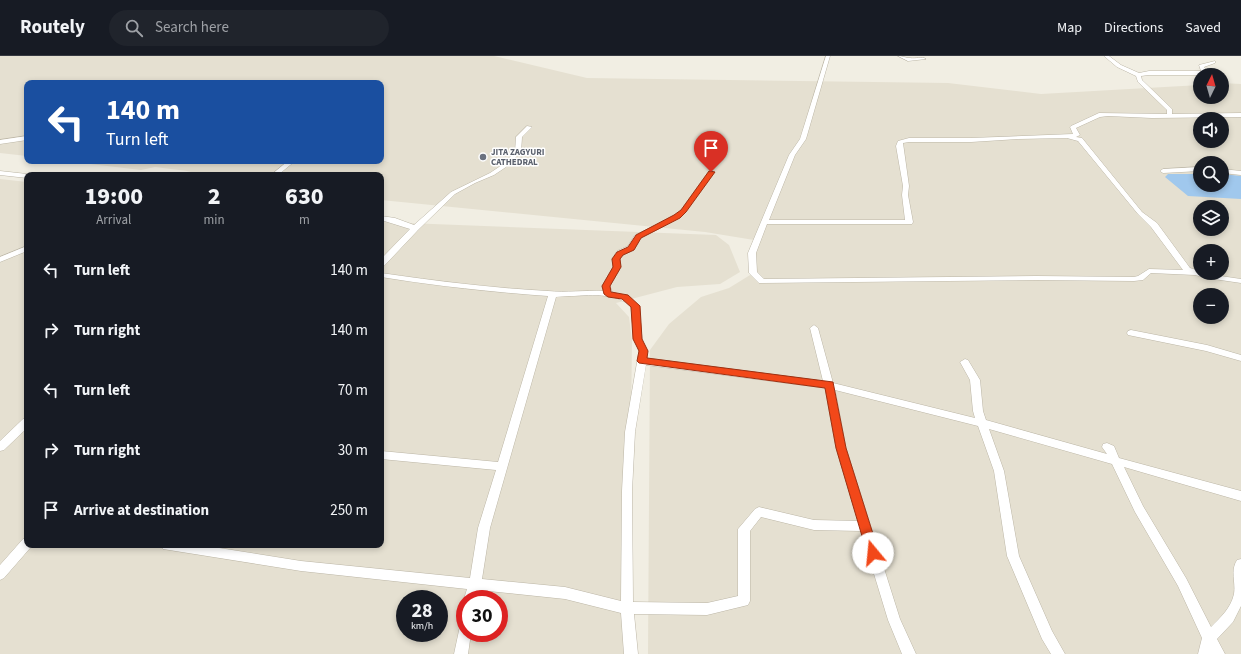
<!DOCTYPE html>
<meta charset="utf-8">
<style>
:root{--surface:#171b24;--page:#20242c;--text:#f1f3f6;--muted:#9ea1a6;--line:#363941}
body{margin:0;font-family:"Source Sans 3",sans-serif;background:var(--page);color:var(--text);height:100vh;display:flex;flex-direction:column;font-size:15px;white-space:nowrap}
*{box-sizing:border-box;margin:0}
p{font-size:13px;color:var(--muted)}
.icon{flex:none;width:22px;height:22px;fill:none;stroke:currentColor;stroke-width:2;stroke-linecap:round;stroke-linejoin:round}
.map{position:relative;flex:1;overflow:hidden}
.panel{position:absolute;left:24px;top:116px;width:360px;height:376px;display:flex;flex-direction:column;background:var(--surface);border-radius:8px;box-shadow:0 2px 6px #0003}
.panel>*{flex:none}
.banner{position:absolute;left:24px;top:24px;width:360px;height:84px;border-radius:8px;box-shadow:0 2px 6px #0003;background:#1a4fa0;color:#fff;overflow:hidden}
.needle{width:26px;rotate:5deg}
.fabs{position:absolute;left:1193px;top:12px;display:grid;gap:8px}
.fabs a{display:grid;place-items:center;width:36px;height:36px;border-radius:50%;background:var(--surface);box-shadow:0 2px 6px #0003;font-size:20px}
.speed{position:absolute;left:396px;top:534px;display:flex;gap:8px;font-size:20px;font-weight:700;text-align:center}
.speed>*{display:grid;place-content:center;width:52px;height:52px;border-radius:50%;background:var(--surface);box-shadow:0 2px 6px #0003;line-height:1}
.speed small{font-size:10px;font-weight:400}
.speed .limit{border:6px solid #d22;background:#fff;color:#111}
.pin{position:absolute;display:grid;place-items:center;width:34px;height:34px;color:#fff;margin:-41px -17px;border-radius:50% 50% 50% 0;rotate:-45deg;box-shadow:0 0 4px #0007}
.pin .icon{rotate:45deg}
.me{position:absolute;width:44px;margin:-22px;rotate:343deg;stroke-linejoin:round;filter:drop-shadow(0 0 3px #0008)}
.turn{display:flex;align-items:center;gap:14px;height:84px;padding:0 16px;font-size:18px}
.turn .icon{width:52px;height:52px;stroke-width:2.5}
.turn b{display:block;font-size:28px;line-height:34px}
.eta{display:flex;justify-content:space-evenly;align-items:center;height:68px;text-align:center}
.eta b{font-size:24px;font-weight:800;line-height:28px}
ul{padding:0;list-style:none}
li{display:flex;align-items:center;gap:12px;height:60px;padding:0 16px}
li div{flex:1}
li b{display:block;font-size:15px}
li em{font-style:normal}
header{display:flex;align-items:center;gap:24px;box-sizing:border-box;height:56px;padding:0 20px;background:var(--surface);border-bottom:1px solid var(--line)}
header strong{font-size:19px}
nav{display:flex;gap:22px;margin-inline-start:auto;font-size:14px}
.search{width:280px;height:36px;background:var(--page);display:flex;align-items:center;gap:10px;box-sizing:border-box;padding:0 14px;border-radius:22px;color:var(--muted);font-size:15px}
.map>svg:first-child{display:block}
.residential{fill:#e5e0d1;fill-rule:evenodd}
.water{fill:#a0c8ed}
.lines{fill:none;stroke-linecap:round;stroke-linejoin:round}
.street-casing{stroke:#bcb6a6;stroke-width:1}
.street{fill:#fff;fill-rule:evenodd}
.route{fill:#f24819;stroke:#9d2f10}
.worship-dot{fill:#6b7280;stroke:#fff;stroke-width:1.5}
.labels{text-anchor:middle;stroke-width:3;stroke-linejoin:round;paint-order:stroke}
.far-worship-label{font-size:9px;font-weight:bold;fill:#5b616d;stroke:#fff;text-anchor:start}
</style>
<header>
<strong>Routely</strong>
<div class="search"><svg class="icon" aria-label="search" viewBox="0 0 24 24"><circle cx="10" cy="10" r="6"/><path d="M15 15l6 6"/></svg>Search here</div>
<nav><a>Map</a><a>Directions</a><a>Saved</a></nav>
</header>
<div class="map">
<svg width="1241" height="598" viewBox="0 0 1241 598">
<rect width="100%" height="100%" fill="#f1eee3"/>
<!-- residential -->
<g class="residential">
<path d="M0 0H494L587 22 948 27 1041 38 1200 29V41H1222V27L1241 28V598H648L650 294 669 268 701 241 729 232 755 216 754 184 705 176 381 144V119H256V118L241 117 235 119H203L187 115 155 111 141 114 65 105H381V27H27V100L0 97ZM1200 63H1222V85H1200ZM1200 107H1222V129H1200ZM1200 151H1222V173H1200ZM1200 195H1222V217H1200ZM1200 239H1222V261H1200Z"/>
<path d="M0 123 27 126V489H381V166L716 179 729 189 740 216 720 228 677 231 616 247 629 261 632 285 628 598H0ZM405 543H439V577H405ZM465 543H499V577H465Z"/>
</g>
<!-- water -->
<path class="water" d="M1168 118H1200V129H1222V118L1241 120V143L1188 140 1165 121Z"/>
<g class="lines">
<defs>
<g id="street">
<path d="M826 0H830L806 83 795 99 769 164H905L902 139 903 130 896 90 898 85 909 82H971L1073 78 1070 71 1071 70 1099 57 1167 58V54L1138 26 1136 20 1117 11 1104 0H1109L1121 9 1139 17 1149 15H1201L1199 9 1215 5V7L1204 11 1208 16 1201 19H1149L1141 20 1142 24 1172 53V58L1241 57V61L1152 62 1108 60 1100 61 1076 72 1080 79 1076 81 1082 82 1142 156 1157 167 1190 212 1200 215V217L1241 223V227L1207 222 1195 219 1151 217 1143 224 1134 225 1036 224 759 227 749 217 748 197 789 99 800 83ZM1067 82 1078 85 1138 158 1151 171 1183 214 1149 213 1138 220 1134 221 1036 220 764 223 757 216 756 197 767 168H912L913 166 908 139 909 130 903 87 909 86H971L1018 83Z"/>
<path d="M898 0C902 0 906 2 910 2 916 3 922 0 926 3L908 5Z"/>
<path d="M527 70 532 71 522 81 521 96 506 111 494 119 475 127 455 138 418 174 384 210H381V203L410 173 381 164V160L395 162 414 169 451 136 490 117 502 109 515 96 516 81Z"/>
<path d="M27 80V84L0 88V84Z"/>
<path d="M288 105H295L278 119H271Z"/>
<path d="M1200 111V115L1163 117 1160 115 1163 113Z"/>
<path d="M1222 113 1241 115V119L1222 117Z"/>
<path d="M711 114 714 116 685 156 679 162 641 182 634 194 623 199 620 203 621 211 610 230 612 236 629 241 639 250 642 283 647 295 646 302 823 325 810 272 814 269 818 272 833 327 975 362 973 355 970 324 960 306 965 303 968 304 980 324 983 355 986 364 1107 398 1102 391 1103 388 1107 387 1114 390 1119 402 1241 435V445L1124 411 1143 450 1186 522 1211 571C1220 562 1231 552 1234 538 1236 526 1230 515 1237 504L1241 503V550L1233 566 1217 583 1225 598H1198L1202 582 1178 530 1135 456 1112 408 989 373 1004 415 1019 500 1052 575 1065 598H1051L1042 583 1007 500 994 415 978 370 835 334 846 392 900 563 916 598H902L888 564 861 475 814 474 761 461 750 475V545L748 549 707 559 634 558 638 598H624L621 557 565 543 479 534 476 543H465V546L464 543 467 533 301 515 163 493 161 489H200L301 505 470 522 478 472 496 414 381 403V395L498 406 548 240C492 236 437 230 381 221V217C436 225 492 232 548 235 566 237 585 234 603 235L602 230 613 211 612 203 617 195 628 190 635 179 675 160 681 154 709 115ZM568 240C588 240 616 235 631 251L634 283 639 295 625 376 622 435 621 545 565 531 482 523 490 472 556 241ZM646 309 825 332 836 392 858 465 814 464 759 451 755 453 738 473V540L707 547 633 546 632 435 635 376Z"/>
<path d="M0 115 27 118 30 119H27V122L0 119Z"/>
<path d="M27 190V195L0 206V201Z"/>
<path d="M1131 274 1207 289 1241 299V305L1206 295 1128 279 1127 277 1128 275Z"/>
<path d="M27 362V372L4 394 0 395V385L23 363Z"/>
<path d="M27 482V489H32L31 491 4 522 0 524V509L23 483Z"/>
<path d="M465 568V577H471L468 598H454L460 570Z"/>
</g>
</defs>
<!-- street casing -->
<use href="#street" class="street-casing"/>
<!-- street -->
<use href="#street" class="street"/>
</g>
<!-- route -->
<path class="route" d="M709 115 715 116 686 156 680 162 641 182 634 194 623 199 620 203 621 211 610 230 611 236 628 239 640 250 642 283 648 295 647 302 833 326 846 392 879 497 877 500 873 502 869 500 867 497 836 392 825 332 639 307 637 305 639 295 633 283 631 251 622 243 608 241 604 238 602 230 613 211 612 203 617 196 628 191 636 179 674 159 681 154Z"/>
<!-- markers -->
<circle class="worship-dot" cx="483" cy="101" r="4"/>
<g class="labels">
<!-- far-worship labels -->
<g class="far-worship-label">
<text x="491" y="99">JITA ZAGYURI<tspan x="491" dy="10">CATHEDRAL</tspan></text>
</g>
</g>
</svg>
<div class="fabs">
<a><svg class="needle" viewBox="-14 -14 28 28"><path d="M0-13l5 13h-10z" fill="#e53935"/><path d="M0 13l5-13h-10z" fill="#9ea1a6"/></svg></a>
<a><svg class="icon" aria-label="sound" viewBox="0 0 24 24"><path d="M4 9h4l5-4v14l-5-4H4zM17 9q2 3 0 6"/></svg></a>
<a><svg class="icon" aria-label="search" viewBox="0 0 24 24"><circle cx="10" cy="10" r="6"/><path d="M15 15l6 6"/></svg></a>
<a><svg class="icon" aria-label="layers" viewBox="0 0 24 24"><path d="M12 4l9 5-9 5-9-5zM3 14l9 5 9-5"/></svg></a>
<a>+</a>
<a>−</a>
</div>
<div class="speed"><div>28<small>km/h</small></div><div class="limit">30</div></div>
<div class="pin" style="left:711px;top:116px;background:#d93025"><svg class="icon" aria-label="arrive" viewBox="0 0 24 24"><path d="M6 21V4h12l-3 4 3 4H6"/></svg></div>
<svg class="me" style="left:873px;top:497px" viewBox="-20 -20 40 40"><circle r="19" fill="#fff"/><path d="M0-13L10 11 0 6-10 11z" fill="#f24819"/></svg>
<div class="banner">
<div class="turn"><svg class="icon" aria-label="left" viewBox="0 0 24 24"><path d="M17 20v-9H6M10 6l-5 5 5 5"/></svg><div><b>140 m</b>Turn left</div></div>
</div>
<section class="panel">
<div class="eta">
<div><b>19:00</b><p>Arrival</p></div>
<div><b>2</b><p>min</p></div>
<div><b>630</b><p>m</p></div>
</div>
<ul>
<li><svg class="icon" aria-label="left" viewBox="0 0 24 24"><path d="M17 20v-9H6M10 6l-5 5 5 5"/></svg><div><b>Turn left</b></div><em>140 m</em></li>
<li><svg class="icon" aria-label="right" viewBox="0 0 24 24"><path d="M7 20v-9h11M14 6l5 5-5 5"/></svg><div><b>Turn right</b></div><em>140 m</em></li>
<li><svg class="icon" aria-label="left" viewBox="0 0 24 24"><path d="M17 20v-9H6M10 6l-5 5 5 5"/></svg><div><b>Turn left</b></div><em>70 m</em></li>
<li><svg class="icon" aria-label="right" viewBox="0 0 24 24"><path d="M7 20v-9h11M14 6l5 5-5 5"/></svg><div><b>Turn right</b></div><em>30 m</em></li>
<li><svg class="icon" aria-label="arrive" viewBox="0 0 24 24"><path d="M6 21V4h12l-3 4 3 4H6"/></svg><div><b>Arrive at destination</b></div><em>250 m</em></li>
</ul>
</section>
</div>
